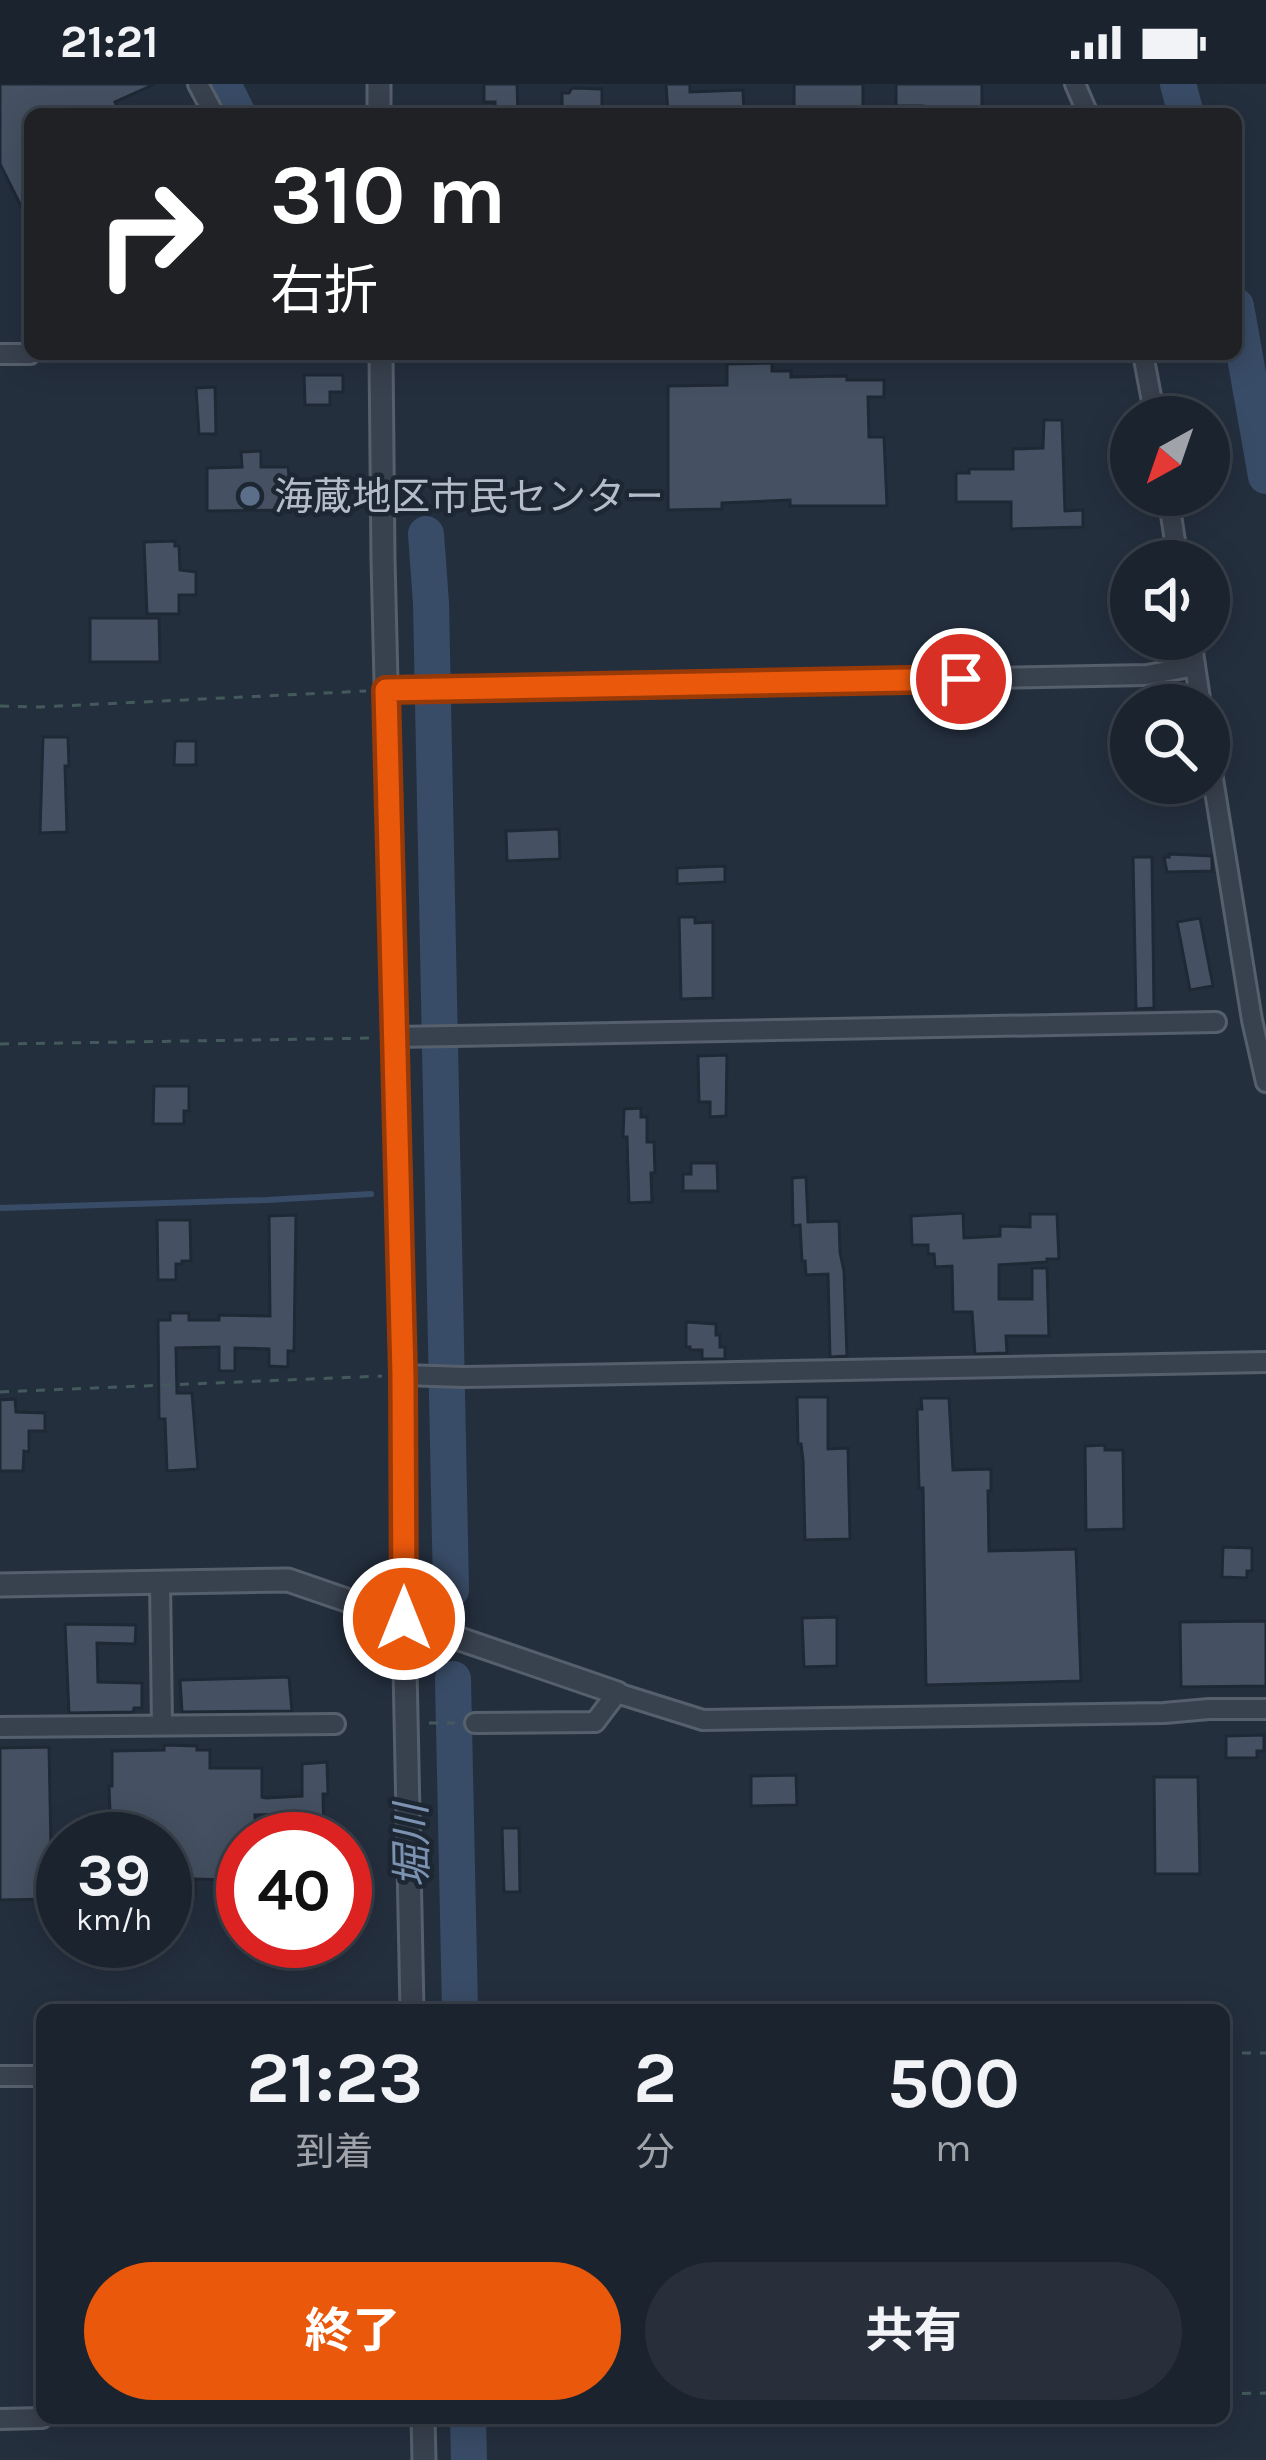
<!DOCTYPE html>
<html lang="ja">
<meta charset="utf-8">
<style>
:root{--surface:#1b232e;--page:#282f3a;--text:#f1f3f6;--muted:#a0a4aa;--line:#39404a;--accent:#ea580c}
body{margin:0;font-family:Karla,"Noto Sans JP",sans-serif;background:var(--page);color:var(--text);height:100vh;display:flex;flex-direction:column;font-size:45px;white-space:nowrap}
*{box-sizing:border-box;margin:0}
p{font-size:39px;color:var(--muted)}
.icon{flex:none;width:66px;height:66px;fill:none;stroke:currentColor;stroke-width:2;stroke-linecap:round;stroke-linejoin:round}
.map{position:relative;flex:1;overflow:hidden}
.side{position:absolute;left:36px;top:1920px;width:1194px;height:420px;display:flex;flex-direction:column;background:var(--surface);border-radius:18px;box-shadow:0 6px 30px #0003,0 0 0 3px var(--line)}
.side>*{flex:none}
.guide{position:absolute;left:24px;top:24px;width:1218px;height:252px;border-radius:18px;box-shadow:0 6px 30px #0003,0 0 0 3px var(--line);background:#202124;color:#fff;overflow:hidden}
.needle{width:78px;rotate:220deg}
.fabs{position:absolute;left:1110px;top:312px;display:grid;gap:24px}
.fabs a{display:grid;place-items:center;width:120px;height:120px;border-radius:50%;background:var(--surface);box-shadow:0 6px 30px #0003,0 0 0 3px var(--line);font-size:60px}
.speed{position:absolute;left:36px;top:1728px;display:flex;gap:24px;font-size:60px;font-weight:700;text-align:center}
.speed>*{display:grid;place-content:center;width:156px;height:156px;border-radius:50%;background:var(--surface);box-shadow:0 6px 30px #0003,0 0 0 3px var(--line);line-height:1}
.speed small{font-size:30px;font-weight:400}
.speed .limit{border:18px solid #d22;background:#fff;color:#111}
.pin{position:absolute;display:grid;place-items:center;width:102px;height:102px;color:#fff;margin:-51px;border:6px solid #fff;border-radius:50%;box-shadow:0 3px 12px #0007}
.me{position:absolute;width:132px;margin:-66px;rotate:0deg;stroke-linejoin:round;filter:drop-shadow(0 0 9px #0008)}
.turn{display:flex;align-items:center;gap:42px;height:252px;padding:0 48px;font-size:54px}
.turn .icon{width:156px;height:156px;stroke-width:2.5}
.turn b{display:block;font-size:84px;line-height:102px}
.eta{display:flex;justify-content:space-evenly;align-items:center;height:204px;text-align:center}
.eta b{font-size:72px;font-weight:700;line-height:84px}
.primary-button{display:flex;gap:24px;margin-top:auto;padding:24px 48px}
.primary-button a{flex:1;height:138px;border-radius:72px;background:var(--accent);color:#fff;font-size:48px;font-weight:700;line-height:138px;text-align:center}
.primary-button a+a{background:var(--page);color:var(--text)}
.status{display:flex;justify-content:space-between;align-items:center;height:84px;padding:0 60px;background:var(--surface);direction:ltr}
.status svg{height:33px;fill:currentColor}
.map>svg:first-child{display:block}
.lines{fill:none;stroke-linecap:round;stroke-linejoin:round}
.stream{stroke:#394c67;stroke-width:6}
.river{stroke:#394c67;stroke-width:36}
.building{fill:#455162;stroke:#1f2835;stroke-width:3}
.minor-casing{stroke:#565f6c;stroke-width:24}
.tertiary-casing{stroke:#565f6c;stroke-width:27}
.path{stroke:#44595c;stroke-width:3;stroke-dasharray:9 9;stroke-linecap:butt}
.minor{stroke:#38414e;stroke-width:18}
.tertiary{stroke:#38414e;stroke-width:21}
.route-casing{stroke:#983908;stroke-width:30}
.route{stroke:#ea580c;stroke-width:21}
.service-dot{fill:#5c6f8a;stroke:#1d2633;stroke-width:4.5}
.labels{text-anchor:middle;stroke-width:9;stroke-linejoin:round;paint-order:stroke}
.poi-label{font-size:39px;fill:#b4bcc9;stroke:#1d2633;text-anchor:start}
.water-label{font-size:42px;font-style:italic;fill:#7c92b1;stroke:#1d2633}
</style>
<div class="status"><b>21:21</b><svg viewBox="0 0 49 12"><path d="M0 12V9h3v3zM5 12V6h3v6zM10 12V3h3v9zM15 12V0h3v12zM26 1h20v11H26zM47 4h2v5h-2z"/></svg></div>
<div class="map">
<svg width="1266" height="2376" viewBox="0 0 1266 2376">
<rect width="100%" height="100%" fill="#242f3e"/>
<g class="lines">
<!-- stream -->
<path class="stream" d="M0 1124 267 1116 371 1110"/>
<!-- river -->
<g class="river">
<path d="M223 0 238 30"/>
<path d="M1178 0 1186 30"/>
<path d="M1236 222 1266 392"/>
<path d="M426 450 431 519 451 1506"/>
<path d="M453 1595 460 1926"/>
<path d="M468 2334 469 2376"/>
</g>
</g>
<!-- building -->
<g class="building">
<path d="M0 0H155L115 18 121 30H30V140L0 80Z"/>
<path d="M484 0H517L518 30H495V18H484Z"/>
<path d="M666 0H690V8L743 6 744 30H668Z"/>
<rect x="794" y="0" width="69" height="30"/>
<path d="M896 0H982V30L924 29 923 22H896Z"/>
<path d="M572 4 602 5V30H562V9H569Z"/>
<path d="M772 279V287H791V293L847 292V296H884V313H868L869 353H884L887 422H790V416L722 419V425L668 426V302L727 301V280Z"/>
<path d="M304 291H343V308H330V321H305Z"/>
<path d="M215 303 216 350H199L196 304Z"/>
<path d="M1044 336H1062L1065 427 1083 426V443L1011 445V418H956V389H969V385H1013V365L1043 364Z"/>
<path d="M261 367V383H288L293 423 289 426 207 427V384L242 383 241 368Z"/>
<path d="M175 457V462H179L180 486 196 488V511H179V530H147L144 458Z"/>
<path d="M90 534H159L160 578H90Z"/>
<path d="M43 653H68L69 682H65L67 748 40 749Z"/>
<path d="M175 657H196V681H174Z"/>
<path d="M559 745 560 775 507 777 506 747Z"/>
<path d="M1169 770 1212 772V787L1167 788 1164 773H1169Z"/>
<path d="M1133 773H1152L1154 924 1136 925Z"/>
<path d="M725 782V798L677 800V784Z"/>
<path d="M679 833H695V839L713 838V914L681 915Z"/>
<path d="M1200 834 1213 902 1190 906 1177 838Z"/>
<path d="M727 971 726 1032 710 1033V1018H699L698 972Z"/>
<path d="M154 1002H189V1027H184V1040H153Z"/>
<path d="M641 1024V1033H647V1058H654L655 1089H651L652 1118 629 1119 627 1053H623L624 1025Z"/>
<path d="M691 1079H717L718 1107H683V1090H691Z"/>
<path d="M806 1093 808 1138 839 1137 840 1168 844 1187 847 1272 830 1273 828 1190 806 1191 805 1177H802L800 1141 793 1142 792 1094Z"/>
<path d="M963 1129 964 1154 1000 1152V1142L1030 1143V1130H1057L1059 1175H1047V1178L999 1181V1215H1032V1184H1047L1049 1252H1006L1007 1269 975 1270 972 1228H953L952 1182 935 1183 934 1170H928V1161H912L911 1132Z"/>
<path d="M296 1131 294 1267H288V1283L269 1282V1265L235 1264V1287H219V1263L176 1264 177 1309H192L198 1385 167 1387 165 1335H159L158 1236H170V1229H189V1236H219V1231L270 1232 269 1132Z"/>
<path d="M157 1136H190L191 1177H182V1180H176V1196H158Z"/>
<path d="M686 1238 716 1240V1251H720V1263H725V1275H702V1266H690V1263H686Z"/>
<path d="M797 1313H828V1365L848 1364 850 1455 805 1456 803 1376 801 1360H798Z"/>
<path d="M921 1314H949L953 1386 991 1385V1407H988L989 1467 1076 1465 1081 1597 926 1601 923 1404H919L917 1325H922Z"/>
<path d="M15 1315 16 1328 45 1329V1347H29V1368L24 1367 23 1387H0V1316Z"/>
<path d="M1105 1361V1366H1123L1124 1445 1086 1446 1085 1362Z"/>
<path d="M1223 1463 1252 1464V1487H1247V1494L1222 1493Z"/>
<path d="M837 1533V1582L804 1583 802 1534Z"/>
<path d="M1266 1537V1602L1181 1603 1180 1538Z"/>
<path d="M65 1540 136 1541 135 1560 97 1559 98 1598 142 1599V1624H134L133 1628 69 1629Z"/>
<path d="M289 1593 292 1627 182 1628 180 1596Z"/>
<path d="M1264 1651V1667H1257V1674H1226V1652Z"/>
<path d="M164 1661 197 1662V1666H210V1684H262V1713L266 1714 302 1712V1680L327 1678 328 1710H323L324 1755H292V1736H286V1730L255 1731 256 1755H243V1812H226V1796L195 1795V1811L169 1812 166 1755H111L109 1702H112V1667L164 1666Z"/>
<path d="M49 1663 52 1815 0 1816V1664Z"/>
<path d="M796 1691 797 1721 751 1722V1692Z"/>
<path d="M1154 1693H1198L1200 1790H1155Z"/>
<path d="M502 1744H519L520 1808H504Z"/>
</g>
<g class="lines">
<defs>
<g id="minor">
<path d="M198 0 214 30"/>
<path d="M1075 0 1088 30"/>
<path d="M0 270H30"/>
<path d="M1143 270 1155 333"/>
<path d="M1168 411 1178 477"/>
<path d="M1191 555 1201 621"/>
<path d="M386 606 1147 591 1195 582"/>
<path d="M1209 670 1252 936 1266 998"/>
<path d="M395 953 1216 938"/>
<path d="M403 1291 464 1293 1266 1278"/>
<path d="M160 1497 162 1641"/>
<path d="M475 1639 595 1638 617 1609 703 1636 1164 1629 1209 1625H1266"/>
<path d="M0 1643 335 1640"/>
<path d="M0 1992H42"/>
<path d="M0 2335 42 2334"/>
</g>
<g id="tertiary">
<path d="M379 0V30"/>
<path d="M381 270 383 475 403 1291 404 1535 412 1926"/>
<path d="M0 1501 288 1496 617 1609"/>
<path d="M423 2334 424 2376"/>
</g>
</defs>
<!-- minor casing -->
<use href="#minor" class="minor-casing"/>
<!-- tertiary casing -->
<use href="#tertiary" class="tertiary-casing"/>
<!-- path -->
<g class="path">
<path d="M0 622 40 623 366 607"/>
<path d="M0 960 375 954"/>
<path d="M0 1308 382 1292"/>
<path d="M429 1639H455"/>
<path d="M1224 1969H1266"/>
<path d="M1224 2310 1266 2309"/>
</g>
<!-- minor -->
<use href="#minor" class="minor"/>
<!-- tertiary -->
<use href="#tertiary" class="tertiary"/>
</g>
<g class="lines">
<defs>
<path id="route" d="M404 1535 403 1291 386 606 961 595"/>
</defs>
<!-- route casing -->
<use href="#route" class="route-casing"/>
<!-- route -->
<use href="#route" class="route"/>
</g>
<!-- markers -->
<circle class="service-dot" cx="250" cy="412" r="12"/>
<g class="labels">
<!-- poi labels -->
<g class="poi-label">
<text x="274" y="426">海蔵地区市民センター</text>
</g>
<!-- water labels -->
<g class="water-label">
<text transform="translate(411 1762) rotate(-91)" y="15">堀川</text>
</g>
</g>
</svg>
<div class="fabs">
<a><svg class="needle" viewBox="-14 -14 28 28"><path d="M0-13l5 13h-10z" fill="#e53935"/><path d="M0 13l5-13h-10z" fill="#a0a4aa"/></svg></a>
<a><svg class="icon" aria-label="sound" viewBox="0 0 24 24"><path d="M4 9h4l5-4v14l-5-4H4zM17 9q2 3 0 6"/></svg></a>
<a><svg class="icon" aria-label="search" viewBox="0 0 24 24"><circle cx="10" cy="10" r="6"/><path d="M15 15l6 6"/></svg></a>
</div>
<div class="speed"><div>39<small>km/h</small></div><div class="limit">40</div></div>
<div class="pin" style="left:961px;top:595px;background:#d93025"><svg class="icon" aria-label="arrive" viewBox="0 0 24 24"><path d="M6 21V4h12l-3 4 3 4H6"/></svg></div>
<svg class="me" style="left:404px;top:1535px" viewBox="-20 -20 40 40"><circle r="17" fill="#ea580c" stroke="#fff" stroke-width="3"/><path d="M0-11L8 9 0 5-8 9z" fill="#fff"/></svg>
<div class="guide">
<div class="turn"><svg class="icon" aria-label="right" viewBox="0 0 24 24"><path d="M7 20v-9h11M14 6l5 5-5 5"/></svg><div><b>310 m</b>右折</div></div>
</div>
<section class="side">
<div class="eta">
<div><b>21:23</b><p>到着</p></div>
<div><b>2</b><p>分</p></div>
<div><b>500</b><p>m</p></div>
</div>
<div class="primary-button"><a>終了</a><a>共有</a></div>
</section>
</div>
